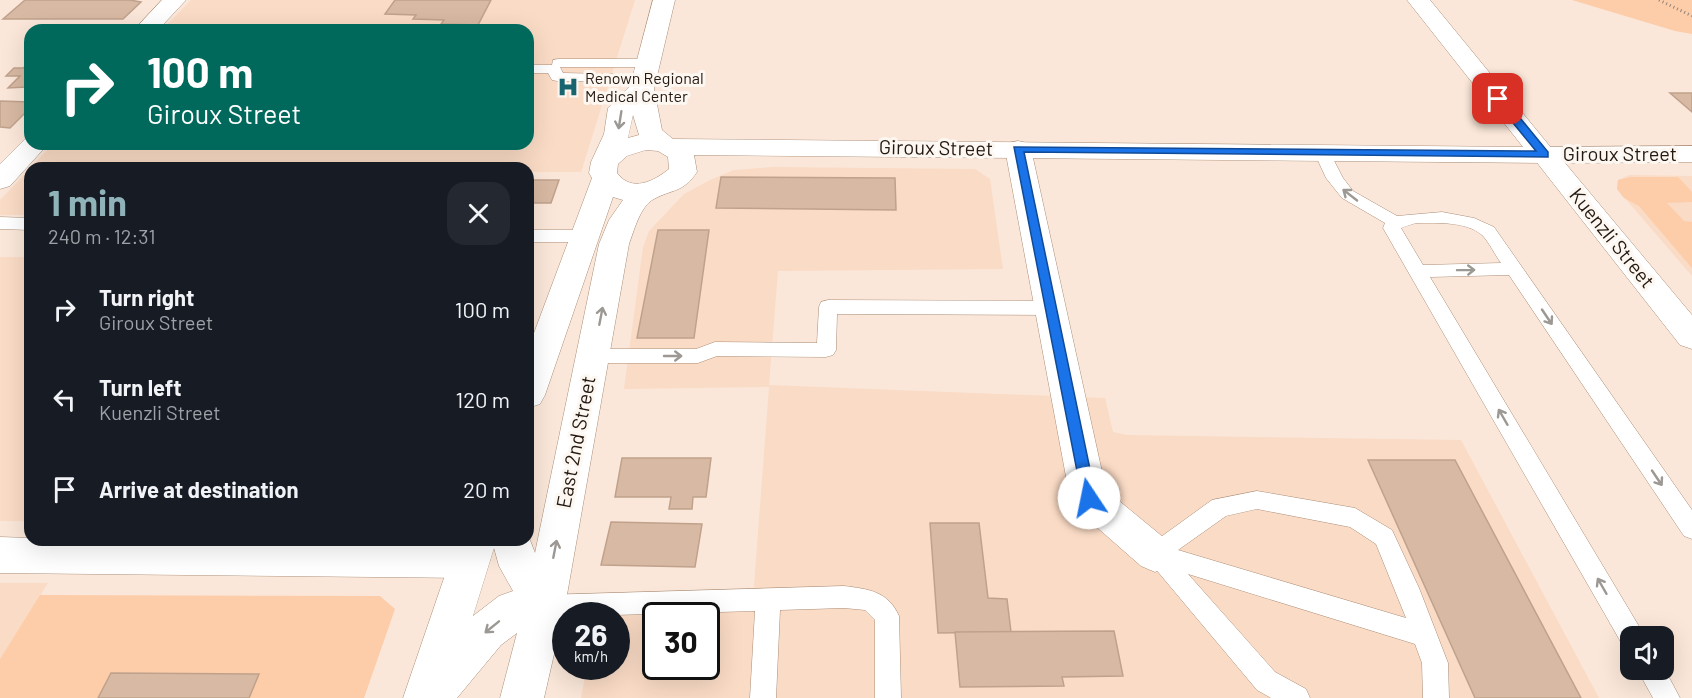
<!DOCTYPE html>
<meta charset="utf-8">
<style>
:root{--surface:#171b24;--page:#242831;--text:#f1f3f6;--muted:#9ea1a6;--accent:#90b3b9}
body{margin:0;font-family:Barlow,sans-serif;background:var(--page);color:var(--text);height:100vh;display:flex;flex-direction:column;font-size:22px;white-space:nowrap}
*{box-sizing:border-box;margin:0}
p{font-size:20px;color:var(--muted)}
.icon{flex:none;width:33px;height:33px;fill:none;stroke:currentColor;stroke-width:2;stroke-linecap:round;stroke-linejoin:round}
.map{position:relative;flex:1;overflow:hidden}
.side{position:absolute;left:24px;top:162px;width:510px;height:384px;display:flex;flex-direction:column;background:var(--surface);border-radius:18px;box-shadow:0 6px 24px #0002}
.side>*{flex:none}
.guide{position:absolute;left:24px;top:24px;width:510px;height:126px;border-radius:18px;box-shadow:0 6px 24px #0002;background:#00695c;color:#fff;overflow:hidden}
.fabs{position:absolute;left:1620px;top:626px;display:grid;gap:12px}
.fabs a{display:grid;place-items:center;width:54px;height:54px;border-radius:12px;background:var(--surface);box-shadow:0 6px 24px #0002;font-size:30px}
.speed{position:absolute;left:552px;top:602px;display:flex;gap:12px;font-size:30px;font-weight:700;text-align:center}
.speed>*{display:grid;place-content:center;width:78px;height:78px;border-radius:50%;background:var(--surface);box-shadow:0 6px 24px #0002;line-height:1}
.speed small{font-size:15px;font-weight:400}
.speed .limit{border:3px solid #111;border-radius:9px;background:#fff;color:#111}
.pin{position:absolute;display:grid;place-items:center;width:51px;height:51px;color:#fff;margin:-26px;border-radius:12px;box-shadow:0 3px 9px #0006}
.me{position:absolute;width:66px;margin:-33px;rotate:349deg;stroke-linejoin:round;filter:drop-shadow(0 0 4px #0008)}
.turn{display:flex;align-items:center;gap:21px;height:126px;padding:0 24px;font-size:27px}
.turn .icon{width:78px;height:78px;stroke-width:2.5}
.turn b{display:block;font-size:42px;line-height:51px}
.round{display:grid;place-items:center;flex:none;width:63px;height:63px;border-radius:18px;background:var(--page)}
.summary{display:flex;align-items:center;justify-content:space-between;height:102px;padding:0 24px}
h1{font-size:36px;font-weight:700;line-height:45px;color:var(--accent)}
ul{padding:0;list-style:none}
li{display:flex;align-items:center;gap:18px;height:90px;padding:0 24px}
li div{flex:1}
li b{display:block;font-size:22px}
li em{font-style:normal}
.map>svg:first-child{display:block}
.built{fill:#fadbc5;fill-rule:evenodd}
.green{fill:#fdcca8}
.building{fill:#d8b9a3;stroke:#c0a28c;stroke-width:1.5}
.lines{fill:none;stroke-linecap:round;stroke-linejoin:round}
.lane-casing{stroke:#ab8e78;stroke-width:1}
.street-casing{stroke:#ab8e78;stroke-width:1}
.secondary-casing{stroke:#ab8e78;stroke-width:1}
.path{stroke:#918277;stroke-width:3;stroke-dasharray:1 3;stroke-linecap:butt}
.lane{fill:#fff;fill-rule:evenodd}
.street{fill:#fff;fill-rule:evenodd}
.secondary{fill:#fff;fill-rule:evenodd}
.oneway{stroke:#9c9894}
.route{fill:#1a73e8;stroke:#114b97;stroke-width:1.5}
.labels{text-anchor:middle;stroke-width:6;stroke-linejoin:round;paint-order:stroke}
.far-poi-label{font-size:16px;fill:#241911;stroke:#fdf7f2;text-anchor:start}
.street-label{font-size:20px;fill:#241911;stroke:#fdf7f2}
</style>
<div class="map">
<svg width="1692" height="698" viewBox="0 0 1692 698">
<rect width="100%" height="100%" fill="#fae7d9"/>
<!-- built -->
<g class="built">
<path d="M191 0H635L581 172H528V168H30L53 144H528V30H162Z"/>
<path d="M773 167 975 169 990 179 1003 269 778 271 769 385 1105 398 1113 432 1127 435 1461 440 1599 698H581L587 666H616V615H597L598 611 752 612 769 387 624 389 643 247 649 231 684 194 710 180 734 170ZM656 615H706V666H656Z"/>
<path d="M30 169V215H0V200Z"/>
<path d="M1629 175 1692 176V276L1617 189 1618 180Z"/>
<rect x="0" y="257" width="30" height="264"/>
<path d="M0 583H48L0 659Z"/>
</g>
<!-- green -->
<g class="green">
<path d="M1572 0H1692V34L1675 31Z"/>
<path d="M1631 177H1678L1692 192V202L1667 203 1684 221 1692 222V268L1639 206 1624 198 1617 189 1618 180Z"/>
<path d="M40 595 380 596 395 609 364 698H0V659Z"/>
</g>
<!-- building -->
<g class="building">
<path d="M25 0H130L141 2 123 19H3Z"/>
<path d="M395 0H491L478 25 441 24 444 20 413 19 416 15 385 14Z"/>
<path d="M30 64V84L27 87 8 88 20 76H6L14 68H23Z"/>
<path d="M1670 93H1692V112Z"/>
<path d="M0 101 30 102V108L10 128 0 127Z"/>
<path d="M721 177 895 178 896 210 716 208Z"/>
<path d="M528 180H559L551 203H528Z"/>
<path d="M658 230H709L694 338H637Z"/>
<path d="M622 458H711L706 497H693L692 509H669L671 497H615Z"/>
<path d="M1368 460H1455L1581 698H1475Z"/>
<path d="M611 522 702 524 695 567 601 565Z"/>
<path d="M930 523H979L988 598 1007 599 1011 632 938 633Z"/>
<path d="M1114 631 1123 676 1062 677 1064 686 960 687 955 632Z"/>
<path d="M111 673 259 674 249 698H98Z"/>
</g>
<g class="lines">
<defs>
<g id="lane">
<path d="M558 59H649L656 63 649 67H560L563 73 650 75 652 78 650 81 645 82 557 81 552 80 548 73H528V65H552L553 60Z"/>
<path d="M1322 147 1328 149 1343 178 1353 191 1397 216 1442 212 1474 218 1494 227 1692 510V539L1684 536 1509 275 1430 277 1640 628 1643 636H1630V648L1622 644 1383 228 1385 223 1342 198 1326 178 1314 152ZM1416 223C1436 223 1466 221 1482 235 1489 242 1495 255 1501 263L1423 265 1401 228Z"/>
<path d="M0 217 30 218V230L0 229Z"/>
<path d="M528 230H584L593 236 584 242H528Z"/>
<path d="M828 300 1050 301 1057 303 1059 308 1057 313 1050 315 837 314 836 350 833 355 826 357 717 356 698 363H593L586 361 583 356 586 351 593 349H696L715 342 817 343 819 307 821 302Z"/>
<path d="M1257 491 1355 508 1392 530 1419 588 1448 663 1449 698H1423L1422 663 1415 644 1188 574 1275 672 1306 689 1310 698H1271L1257 690 1143 554 1147 547 1212 500ZM1257 509 1350 527 1376 544 1406 618 1178 550 1226 516Z"/>
<path d="M844 586C868 589 888 591 899 616L901 698H875V620L865 610 844 608 780 610 776 698H750L755 611 544 617 535 614 532 606 535 598 544 595Z"/>
<path d="M1664 668 1680 698H1653L1637 669Z"/>
</g>
<g id="street">
<path d="M162 0H186L158 30H134Z"/>
<path d="M30 137V144H48L10 186 0 189V164L26 138Z"/>
<path d="M1018 141 1027 143 1031 149 1106 490 1169 542 1175 554 1169 566 1155 572 1141 566 1076 509 1070 498 1005 149 1009 143Z"/>
<path d="M1692 146V162L1565 163 1692 315V349L1680 345 1531 155 1534 149 1544 147Z"/>
<path d="M0 537 30 538V540L470 542 484 547 490 560 484 573 470 578 0 573Z"/>
</g>
<path id="secondary" d="M653 0H675L654 89 662 130 673 139 1523 147 1407 0H1430L1557 155 1554 161 1544 163 694 155 697 172C683 193 672 189 654 199 640 206 634 231 629 244L565 606 544 698H500L517 633 501 645 457 698H403L457 540H528V535L535 553 599 244 609 220 623 200 613 197 545 395 540 404 528 408V349L592 178 589 173 591 162 604 134 608 108 630 86ZM633 115 639 135 628 138ZM646 150 658 151 668 157 669 169C654 181 632 193 617 173L618 164 627 156ZM494 548 499 566 513 591 499 596 473 616Z"/>
</defs>
<!-- lane casing -->
<use href="#lane" class="lane-casing"/>
<!-- street casing -->
<use href="#street" class="street-casing"/>
<!-- secondary casing -->
<use href="#secondary" class="secondary-casing"/>
<!-- path -->
<path class="path" d="M1659 0 1692 16"/>
<!-- lane -->
<use href="#lane" class="lane"/>
<!-- street -->
<use href="#street" class="street"/>
<!-- secondary -->
<use href="#secondary" class="secondary"/>
</g>
<!-- one-way arrows -->
<defs><path id="oneway-shaft" d="M-6 0H5M1.5-3L5.5 0L1.5 3" fill="none" stroke-width="1.6" stroke-linecap="round" stroke-linejoin="round" transform="scale(1.5)"/></defs>
<g class="oneway">
<use href="#oneway-shaft" transform="translate(620 120) rotate(99)"/>
<use href="#oneway-shaft" transform="translate(1350 195) rotate(-142)"/>
<use href="#oneway-shaft" transform="translate(1466 270) rotate(-1)"/>
<use href="#oneway-shaft" transform="translate(601 316) rotate(-79)"/>
<use href="#oneway-shaft" transform="translate(1547 317) rotate(56)"/>
<use href="#oneway-shaft" transform="translate(673 356)"/>
<use href="#oneway-shaft" transform="translate(1503 417) rotate(-120)"/>
<use href="#oneway-shaft" transform="translate(1657 478) rotate(56)"/>
<use href="#oneway-shaft" transform="translate(555 549) rotate(-79)"/>
<use href="#oneway-shaft" transform="translate(1602 586) rotate(-120)"/>
<use href="#oneway-shaft" transform="translate(492 627) rotate(141)"/>
</g>
<!-- route -->
<path class="route" d="M1495 96H1502L1548 152V157L1024 152 1096 498 1089 504 1083 502 1014 147 1536 151 1495 101Z"/>
<!-- icons -->
<defs>
<symbol id="hospital-bare" viewBox="-9 -9 18 18"><path d="M-5-5h3v3.5h4V-5h3V5h-3V1.5h-4V5h-3Z" fill="#19656f" stroke="#fdf7f2" stroke-width="2.5" paint-order="stroke"/></symbol>
</defs>
<g fill-rule="evenodd">
<use href="#hospital-bare" x="553" y="72" width="30" height="30"/>
</g>
<g class="labels">
<!-- far-poi labels -->
<g class="far-poi-label">
<text x="585" y="84">Renown Regional<tspan x="585" dy="18">Medical Center</tspan></text>
</g>
<!-- street labels -->
<g class="street-label">
<text transform="translate(936 148) rotate(1)" y="7">Giroux Street</text>
<text x="1620" y="161">Giroux Street</text>
<text transform="translate(1612 238) rotate(51)" y="7">Kuenzli Street</text>
<text transform="translate(576 442) rotate(-79)" y="7">East 2nd Street</text>
</g>
</g>
</svg>
<div class="fabs">
<a><svg class="icon" aria-label="sound" viewBox="0 0 24 24"><path d="M4 9h4l5-4v14l-5-4H4zM17 9q2 3 0 6"/></svg></a>
</div>
<div class="speed"><div>26<small>km/h</small></div><div class="limit">30</div></div>
<div class="pin" style="left:1498px;top:99px;background:#d93025"><svg class="icon" aria-label="arrive" viewBox="0 0 24 24"><path d="M6 21V4h12l-3 4 3 4H6"/></svg></div>
<svg class="me" style="left:1089px;top:498px" viewBox="-20 -20 40 40"><circle r="19" fill="#fff"/><path d="M0-13L10 11 0 6-10 11z" fill="#1a73e8"/></svg>
<div class="guide">
<div class="turn"><svg class="icon" aria-label="right" viewBox="0 0 24 24"><path d="M7 20v-9h11M14 6l5 5-5 5"/></svg><div><b>100 m</b>Giroux Street</div></div>
</div>
<section class="side">
<div class="summary"><div><h1>1 min</h1><p>240 m · 12:31</p></div><a class="round"><svg class="icon" aria-label="close" viewBox="0 0 24 24"><path d="M6 6l12 12M18 6L6 18"/></svg></a></div>
<ul>
<li><svg class="icon" aria-label="right" viewBox="0 0 24 24"><path d="M7 20v-9h11M14 6l5 5-5 5"/></svg><div><b>Turn right</b><p>Giroux Street</p></div><em>100 m</em></li>
<li><svg class="icon" aria-label="left" viewBox="0 0 24 24"><path d="M17 20v-9H6M10 6l-5 5 5 5"/></svg><div><b>Turn left</b><p>Kuenzli Street</p></div><em>120 m</em></li>
<li><svg class="icon" aria-label="arrive" viewBox="0 0 24 24"><path d="M6 21V4h12l-3 4 3 4H6"/></svg><div><b>Arrive at destination</b></div><em>20 m</em></li>
</ul>
</section>
</div>
